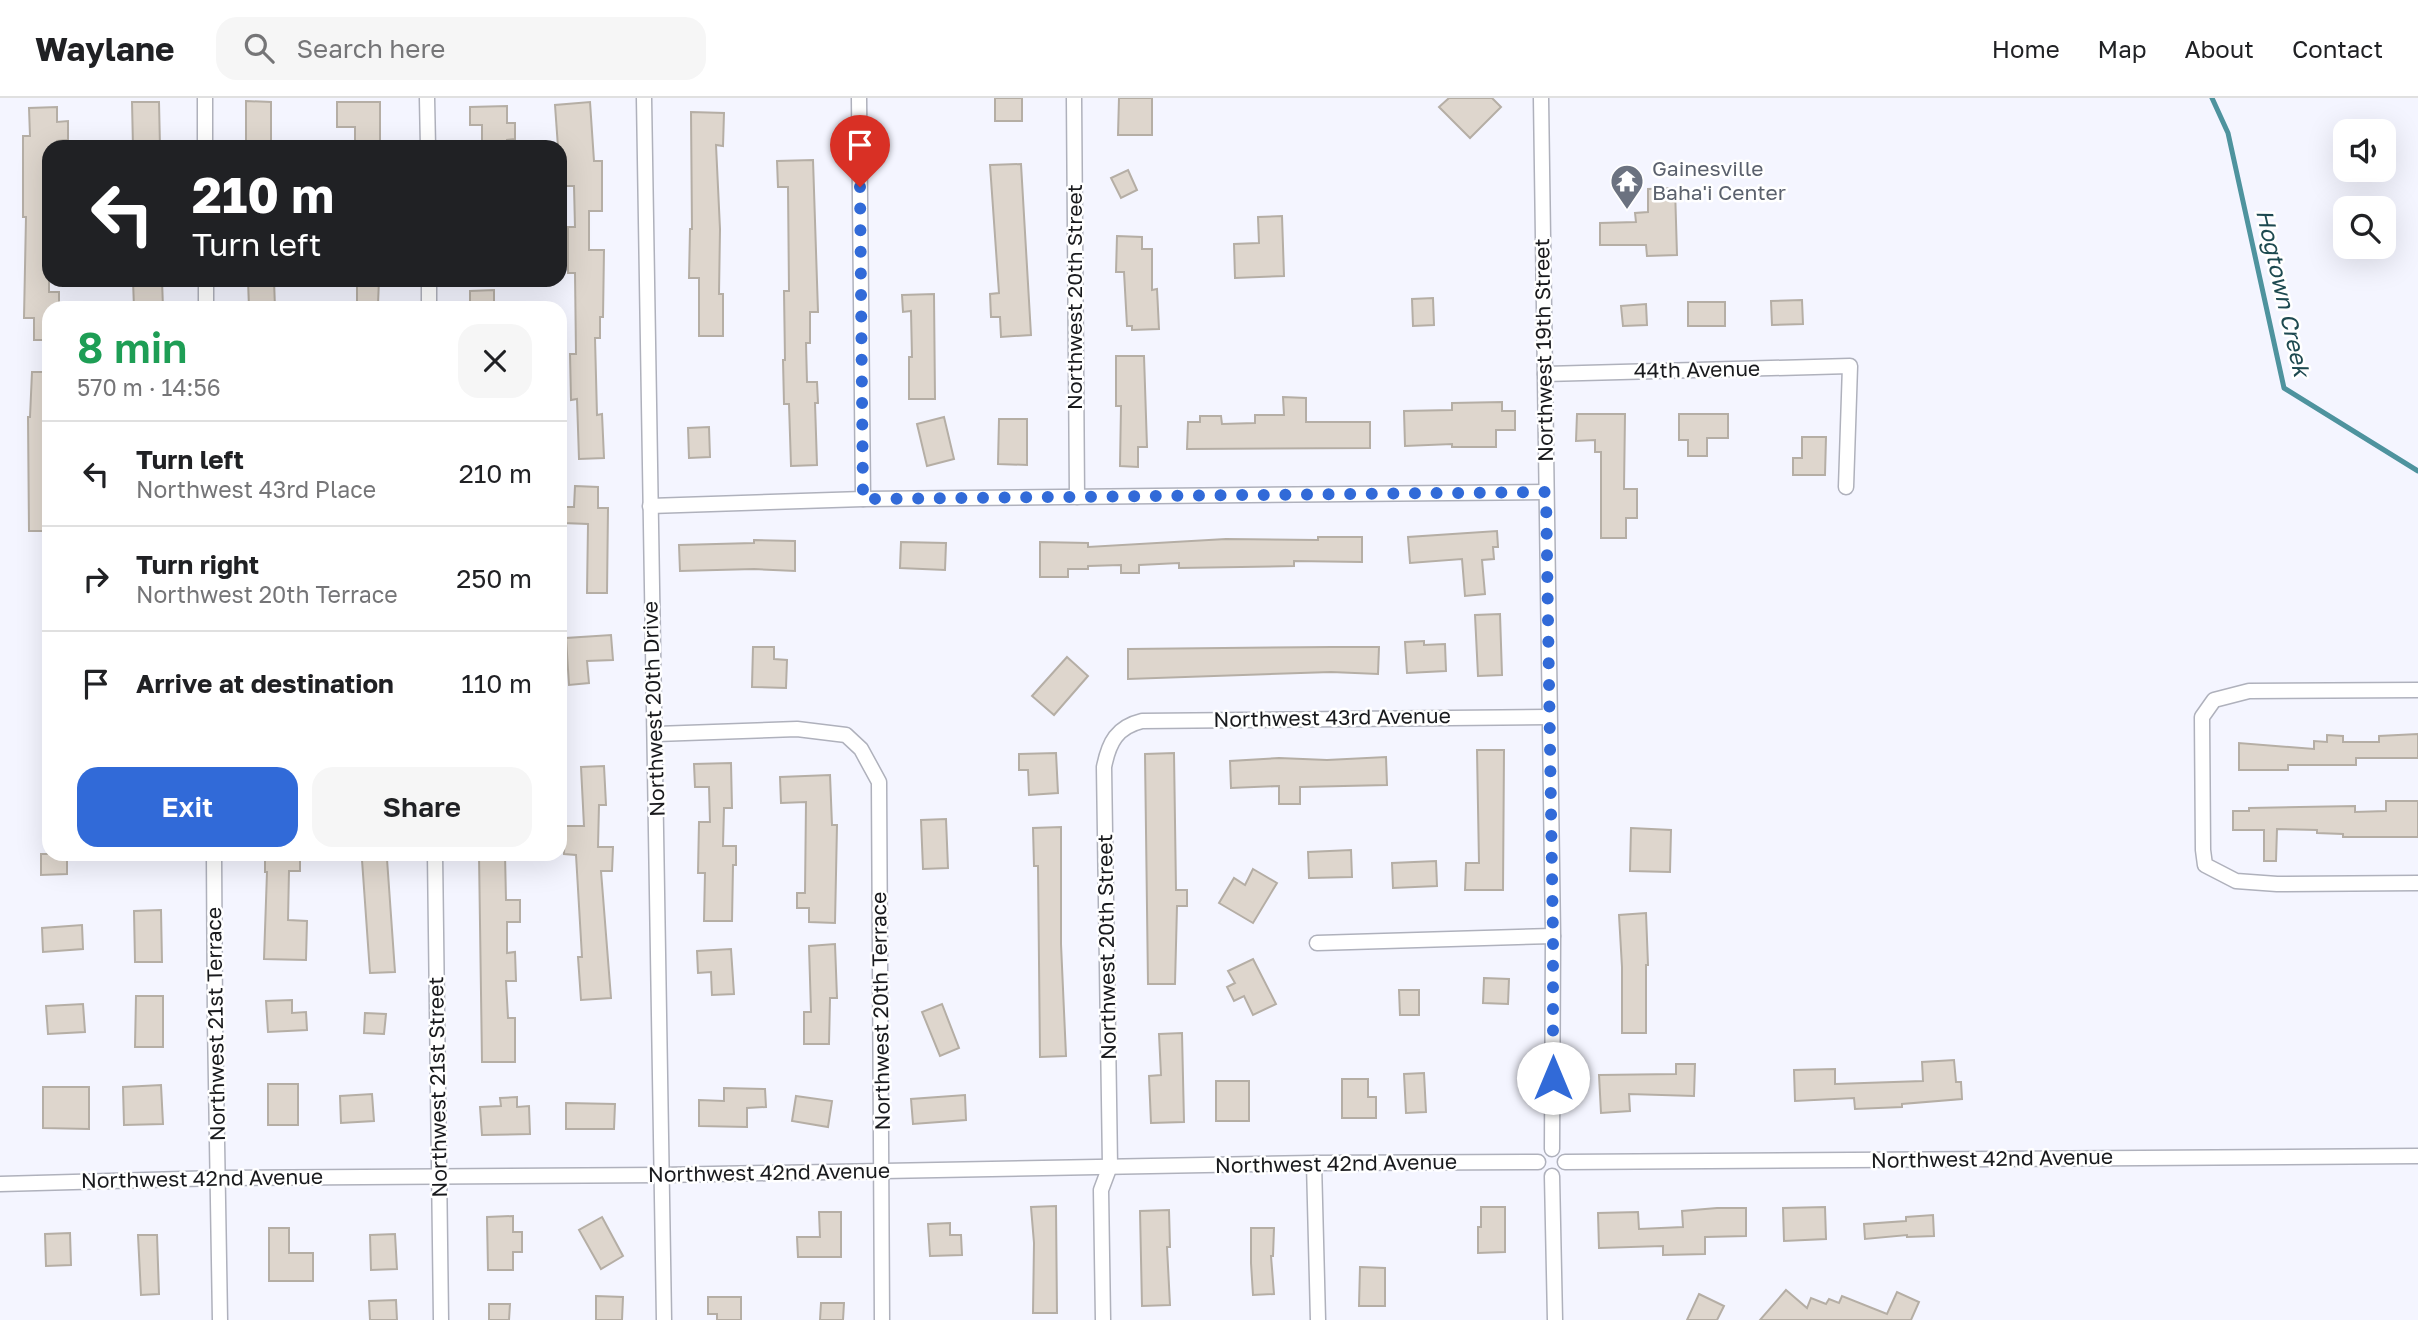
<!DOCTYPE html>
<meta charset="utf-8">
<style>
:root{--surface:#fff;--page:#f6f6f6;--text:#202124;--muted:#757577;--line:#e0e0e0;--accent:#316ad8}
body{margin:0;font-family:"Golos Text",sans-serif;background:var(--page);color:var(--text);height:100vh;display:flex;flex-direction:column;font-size:26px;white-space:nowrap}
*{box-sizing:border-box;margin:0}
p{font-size:23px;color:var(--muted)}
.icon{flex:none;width:38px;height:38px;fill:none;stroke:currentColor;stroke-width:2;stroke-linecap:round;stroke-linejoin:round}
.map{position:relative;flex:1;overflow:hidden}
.sheet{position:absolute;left:42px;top:203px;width:525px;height:560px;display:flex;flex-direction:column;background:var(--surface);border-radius:21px;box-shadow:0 7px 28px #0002}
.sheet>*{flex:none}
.banner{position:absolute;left:42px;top:42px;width:525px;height:147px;border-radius:21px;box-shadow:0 7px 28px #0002;background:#202124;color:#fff;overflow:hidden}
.tools{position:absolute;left:2333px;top:21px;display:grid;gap:14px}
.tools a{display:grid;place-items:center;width:63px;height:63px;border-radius:14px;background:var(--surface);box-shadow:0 7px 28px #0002;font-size:35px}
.pin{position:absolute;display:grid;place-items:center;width:60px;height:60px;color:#fff;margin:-72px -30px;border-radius:50% 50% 50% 0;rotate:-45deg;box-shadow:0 0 7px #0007}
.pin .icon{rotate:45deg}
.me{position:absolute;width:77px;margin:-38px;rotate:0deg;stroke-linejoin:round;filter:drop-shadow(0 0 5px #0008)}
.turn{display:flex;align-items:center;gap:24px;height:147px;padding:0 35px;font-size:32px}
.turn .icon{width:91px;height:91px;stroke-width:2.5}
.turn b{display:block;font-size:49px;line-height:60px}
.round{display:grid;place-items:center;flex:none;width:74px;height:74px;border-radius:21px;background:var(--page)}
.headline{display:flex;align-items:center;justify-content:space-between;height:119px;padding:0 35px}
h1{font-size:42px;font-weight:600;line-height:52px;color:#1e9e55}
.action{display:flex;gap:14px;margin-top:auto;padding:14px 35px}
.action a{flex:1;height:80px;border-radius:21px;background:var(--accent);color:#fff;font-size:28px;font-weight:600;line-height:80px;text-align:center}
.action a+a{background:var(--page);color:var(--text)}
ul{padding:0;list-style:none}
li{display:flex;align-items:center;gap:21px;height:105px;padding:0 35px;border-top:2px solid var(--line)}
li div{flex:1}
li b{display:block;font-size:26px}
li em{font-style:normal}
header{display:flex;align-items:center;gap:42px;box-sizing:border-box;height:98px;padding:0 35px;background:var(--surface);border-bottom:2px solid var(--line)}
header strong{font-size:33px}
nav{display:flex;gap:38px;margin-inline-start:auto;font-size:24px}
.search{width:490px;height:63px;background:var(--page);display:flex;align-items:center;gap:18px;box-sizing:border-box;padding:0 24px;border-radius:21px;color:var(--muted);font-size:26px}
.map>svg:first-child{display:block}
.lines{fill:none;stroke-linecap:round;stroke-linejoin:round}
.stream{stroke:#4e939e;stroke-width:5}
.building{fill:#ded6cd;stroke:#b5aea5;stroke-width:2}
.minor-casing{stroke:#afb1bc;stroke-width:17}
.minor{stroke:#fff;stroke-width:14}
.route{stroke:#316ad8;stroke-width:12;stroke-dasharray:0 21.6}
.labels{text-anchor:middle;stroke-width:5;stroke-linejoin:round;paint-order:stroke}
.worship-label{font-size:21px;fill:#5b616d;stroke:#fff;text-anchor:start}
.street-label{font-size:21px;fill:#191a1d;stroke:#fff}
.water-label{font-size:23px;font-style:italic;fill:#1d4950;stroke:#fff}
</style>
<header>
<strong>Waylane</strong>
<div class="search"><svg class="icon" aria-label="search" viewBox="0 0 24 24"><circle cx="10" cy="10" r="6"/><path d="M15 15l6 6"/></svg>Search here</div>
<nav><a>Home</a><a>Map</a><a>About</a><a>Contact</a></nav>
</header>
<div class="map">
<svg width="2418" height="1222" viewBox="0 0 2418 1222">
<rect width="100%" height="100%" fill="#f4f5ff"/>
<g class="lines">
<!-- stream -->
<path class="stream" d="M2212 0 2228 35 2284 290 2418 373"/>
</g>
<!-- building -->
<g class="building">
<rect x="995" y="0" width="27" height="23"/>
<path d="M1119 0H1152V37H1118Z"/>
<path d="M1449 0H1492L1501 9 1470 40 1439 9Z"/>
<path d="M246 3 271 4V49H246Z"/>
<path d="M132 4H159L160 49H133Z"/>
<path d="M337 4H380V47H355V29H337Z"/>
<path d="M590 4 594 63H602V113H589V152H604L603 219H600V240H595L597 317 602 316 604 360 579 361 577 301 571 302 570 256H576L575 175H568V129H575L574 88H564L563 52H560V49H558L555 7Z"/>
<path d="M507 8V25H515V41L507 42V49H482V27H470V9Z"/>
<path d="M57 9V24L68 23V42L57 43V49H49V194H59V210H49V242H34V220H24L26 119H23V38H30L29 10Z"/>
<path d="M691 14 724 15 723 48 716 47 720 131 719 196H723V238H699V180H689L690 131H692Z"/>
<path d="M813 62 818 214H810V245H806L807 284H817L818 305H815L817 367 791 368 789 306H784L783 262H785L784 193H789L788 89H778L777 63Z"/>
<path d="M1021 66 1031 237 1001 239 1000 219H991L990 196 999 195 990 67Z"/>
<path d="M1128 72 1137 92 1121 100 1111 80Z"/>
<path d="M1675 90 1677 157 1647 158 1646 147H1600V125L1636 124 1635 115 1648 114V91Z"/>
<path d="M1282 118 1284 178 1235 180 1234 146 1259 145 1258 119Z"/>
<path d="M1117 138 1142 139V151H1152V192L1157 191 1159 231 1132 232V228H1127L1124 174H1116Z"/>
<path d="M133 182H162L163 210H134Z"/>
<path d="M248 182H274L275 210H249Z"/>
<path d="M357 182H379L378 206 357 205Z"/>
<path d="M494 192V210H470V193Z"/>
<path d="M934 196 935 301H909V259H912L911 213 903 214 902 197Z"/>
<path d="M1433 200 1434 227 1413 228 1412 201Z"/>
<path d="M1802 202 1803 226 1772 227 1771 203Z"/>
<rect x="1688" y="204" width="37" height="24"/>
<path d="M1646 206 1647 227 1623 228 1621 208Z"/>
<path d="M1116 258H1144L1147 349H1138V369L1120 368 1121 308H1116Z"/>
<path d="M32 274H49V433H29L28 319H30Z"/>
<path d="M1283 299 1306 300V324H1370V350L1187 351 1188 324H1200V318H1221L1222 326 1255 325V317H1284Z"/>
<path d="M1502 304V313H1515V332H1496V349H1452V346L1405 348 1404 313 1452 312V305Z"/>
<path d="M1577 316H1625L1624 391H1637V420H1626V440H1601V354H1595V342L1576 343Z"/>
<path d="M1679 316H1728V340H1707V358H1688V342H1679Z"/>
<path d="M944 319 954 361 927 368 917 326Z"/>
<path d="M999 321H1027V367L998 366Z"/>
<path d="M709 329 710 359 689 360 688 330Z"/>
<path d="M1802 339H1826L1825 377H1793V360H1802Z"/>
<path d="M575 388 598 389V410H608L607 495H587L588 426 563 425V409H574Z"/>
<path d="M1497 433 1498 449H1493L1494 461 1482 462 1485 496 1465 498 1462 461 1410 465 1408 439Z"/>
<path d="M1318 439H1362V464L1294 463V468L1179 470V465L1139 467V475H1121V467L1088 468V471H1068V479H1040V444L1088 445V449L1226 441 1318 442Z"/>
<path d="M754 442 795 443V473L754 471 680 473 679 447 754 445Z"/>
<path d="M901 444 946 445 945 472 900 470Z"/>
<path d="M1500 516 1502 577 1478 578 1475 517Z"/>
<path d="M611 537 613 562 587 563 589 585 569 587 566 540Z"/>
<path d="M1424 543V547L1445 546 1446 573 1407 575 1405 544Z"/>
<path d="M753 549H774V561L787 562 786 590 752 589Z"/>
<path d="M1332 549H1379L1378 576 1331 574 1128 581V551Z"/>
<path d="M1067 559 1088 578 1054 617 1032 598Z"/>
<path d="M2418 636V660H2356V667H2288V672H2239V645L2314 651V643L2327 644V637L2343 638V644H2379V638Z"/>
<path d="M1477 652H1504L1503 792H1465L1466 765H1479Z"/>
<path d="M1056 655 1058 695 1029 697 1028 672H1019V656Z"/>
<path d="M1174 655 1176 792H1187V808H1177L1175 886H1148L1145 656Z"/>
<path d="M1386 659 1387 687 1300 689V706H1279V688L1231 690 1230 663 1279 660 1327 662Z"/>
<path d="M731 665 732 710H724L723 748H736V767H733L732 823H704L705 775H698L699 724H710L709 689H695L694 666Z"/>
<path d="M604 668 606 707H599L598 749H613L612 773H601L611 900 581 902 578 859H582L576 757 564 756 565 728H584L581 669Z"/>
<path d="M830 677 832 727H837L835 825 809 824V810H797V795H805L806 704 781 705 780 679Z"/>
<path d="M2386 703H2418V739H2343V736L2317 735V732L2277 731 2276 763H2264V732H2233V713H2249V710L2355 708V714L2386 713Z"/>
<path d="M946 721 948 770 923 771 921 722Z"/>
<path d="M1061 729V846L1066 958 1040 959 1038 768H1034L1033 730Z"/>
<path d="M1631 730 1671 732 1670 774 1630 773Z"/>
<path d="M1351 752 1352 779 1309 780 1308 754Z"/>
<path d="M41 756H67V776L41 777Z"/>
<path d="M265 756H300V773H289L288 822 307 823 306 862 264 861 267 774H265Z"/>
<path d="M479 756H505L506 802H520V824H507V855L515 854 516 883H506L508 920H515V964H482Z"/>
<path d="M387 761 395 874 370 875 362 762Z"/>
<path d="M1436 763 1437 788 1393 790 1392 765Z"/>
<path d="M1253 771 1277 785 1253 825 1219 805 1234 780 1245 787Z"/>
<path d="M161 812 162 864H135L134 813Z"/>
<path d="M1646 815 1648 867H1646V935H1622V869L1619 817Z"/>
<path d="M82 827 83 851 43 854 42 830Z"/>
<path d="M835 846 837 900H830L829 946H804V914H811L809 848Z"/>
<path d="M731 851 734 896 712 897 711 874 698 875 697 853Z"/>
<path d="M1253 861 1276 906 1253 917 1244 898 1234 903 1227 889 1235 885 1228 873Z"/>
<path d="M1484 880 1509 881 1508 906 1483 905Z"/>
<path d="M1399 892H1419V917H1400Z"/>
<path d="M136 898H163V949H135Z"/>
<path d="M292 902V915L306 914 307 932 268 934 266 903Z"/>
<path d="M83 906 85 934 48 936 46 908Z"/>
<path d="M942 906 959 950 940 958 922 914Z"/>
<path d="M365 915 386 916 384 936 364 935Z"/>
<path d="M1182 935 1184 1024 1151 1025 1149 978 1161 977 1159 936Z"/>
<path d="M1954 962 1956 984H1961L1962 1001 1902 1006V1009L1855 1011 1854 1000 1795 1003 1794 972 1835 971V986L1923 983 1922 964Z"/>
<path d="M1676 966H1695L1694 998 1629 996 1630 1013 1601 1015 1599 977 1676 976Z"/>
<path d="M1424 975 1426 1014 1406 1015 1404 976Z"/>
<path d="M1342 981H1368V999H1376V1020H1342Z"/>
<rect x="1216" y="983" width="33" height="40"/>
<rect x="268" y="986" width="30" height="41"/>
<path d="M161 987 163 1026 124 1027 123 989Z"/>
<path d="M43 989H89V1031L43 1030Z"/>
<path d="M724 990 765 991 766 1009 747 1010V1029L699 1028V1002L724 1003Z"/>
<path d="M372 996 374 1023 341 1025 340 998Z"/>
<path d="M965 997 966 1022 913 1026 911 1001Z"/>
<path d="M796 998 832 1003 828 1029 792 1023Z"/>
<path d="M517 999V1009L529 1008 530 1036 482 1037 480 1009 501 1008 500 1000Z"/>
<path d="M566 1005 615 1006 614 1031H566Z"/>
<path d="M1056 1108 1057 1215H1033L1034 1145 1031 1109Z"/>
<path d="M1481 1109H1505V1154L1478 1155V1129H1481Z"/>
<path d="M1825 1109 1826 1141 1784 1143 1783 1110Z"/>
<path d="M1717 1110H1746V1138L1705 1139V1156L1663 1157V1148L1599 1150 1598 1115 1638 1114 1639 1131 1683 1129 1682 1113Z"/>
<path d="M1169 1112 1170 1149H1167L1170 1207 1142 1208 1140 1113Z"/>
<path d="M819 1114H841V1159H798L797 1139H820Z"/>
<path d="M1933 1117 1934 1138 1907 1139V1137L1865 1141 1864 1126 1906 1123V1119Z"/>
<path d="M513 1118V1134H522V1154H513V1172H488L487 1119Z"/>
<path d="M602 1119 623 1158 601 1171 579 1132Z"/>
<path d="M950 1125V1137H961L962 1157 930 1158 928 1126Z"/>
<path d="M269 1130H289V1155H313V1183H269Z"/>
<path d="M1251 1130H1274L1273 1158H1271L1274 1196 1253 1197 1251 1165Z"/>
<path d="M70 1135 71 1167 46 1168 45 1136Z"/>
<path d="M395 1136 397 1171 371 1172 370 1137Z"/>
<path d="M138 1137H157L159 1196 141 1197Z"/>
<path d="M1360 1169 1385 1170V1208H1359Z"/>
<path d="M1786 1192 1807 1210 1811 1200 1826 1206 1829 1201 1839 1205 1842 1198 1887 1216 1897 1194 1919 1204 1911 1222H1760Z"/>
<path d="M1699 1196 1724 1208 1717 1222H1687Z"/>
<path d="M596 1198 623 1199 622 1222H596Z"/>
<path d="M708 1199H741V1222H717V1216H708Z"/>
<path d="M396 1202 397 1222H370L369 1203Z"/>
<path d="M821 1205H844L843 1222H820Z"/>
<path d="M489 1206H510L509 1222H489Z"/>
</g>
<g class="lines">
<defs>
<g id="minor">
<path d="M205 0V49"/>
<path d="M427 0 428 49"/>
<path d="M644 0 664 1222"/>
<path d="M859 0 863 401"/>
<path d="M1074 0 1077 399"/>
<path d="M1541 0 1553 838 1552 1051"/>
<path d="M206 182V210"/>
<path d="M429 182V210"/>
<path d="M1545 276 1850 268 1846 389"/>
<path d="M650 408 863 401 1546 394"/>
<path d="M2418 592 2249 593 2214 602 2202 619 2203 752 2205 767 2236 783 2277 786 2418 785"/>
<path d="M656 636 797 631 846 637 861 651 879 684 882 1222"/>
<path d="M214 756 215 924 220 1222"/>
<path d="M435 756 441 1222"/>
<path d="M1317 845 1553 838"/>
<path d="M1565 1064 2418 1058"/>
<path d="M1314 1065 1318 1222"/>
<path d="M1552 1078 1555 1222"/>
<path d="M0 1086 219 1080 662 1077 1314 1065 1538 1064"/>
<path d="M1103 1222 1101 1092 1110 1068 1104 669C1109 644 1117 629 1142 623L1549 619"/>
</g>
</defs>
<!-- minor casing -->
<use href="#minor" class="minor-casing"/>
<!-- minor -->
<use href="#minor" class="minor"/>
</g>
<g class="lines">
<!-- route -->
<path class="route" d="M860 89 863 401 1546 394 1553 838V980"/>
</g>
<!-- icons -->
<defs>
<symbol id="temple-pin" viewBox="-11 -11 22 30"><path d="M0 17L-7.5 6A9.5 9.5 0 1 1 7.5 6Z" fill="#6b7280" stroke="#fff"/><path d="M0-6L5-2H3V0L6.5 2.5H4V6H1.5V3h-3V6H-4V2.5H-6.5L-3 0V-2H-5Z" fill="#fff"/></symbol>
</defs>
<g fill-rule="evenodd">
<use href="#temple-pin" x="1608" y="64" width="38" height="52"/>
</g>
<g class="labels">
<!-- worship labels -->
<g class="worship-label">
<text x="1652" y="78">Gainesville<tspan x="1652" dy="24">Baha'i Center</tspan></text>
</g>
<!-- street labels -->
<g class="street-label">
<text transform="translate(1075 199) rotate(-90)" y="7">Northwest 20th Street</text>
<text transform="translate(1544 252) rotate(-91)" y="7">Northwest 19th Street</text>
<text transform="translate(1697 272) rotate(-1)" y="7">44th Avenue</text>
<text transform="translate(654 611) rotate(-92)" y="7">Northwest 20th Drive</text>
<text transform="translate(1332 620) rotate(-1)" y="7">Northwest 43rd Avenue</text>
<text transform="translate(1107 849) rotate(-91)" y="7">Northwest 20th Street</text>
<text transform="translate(881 913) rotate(-91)" y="7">Northwest 20th Terrace</text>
<text transform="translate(216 926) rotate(-91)" y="7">Northwest 21st Terrace</text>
<text transform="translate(438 989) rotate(-91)" y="7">Northwest 21st Street</text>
<text transform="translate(1992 1061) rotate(-1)" y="7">Northwest 42nd Avenue</text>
<text transform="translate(1336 1066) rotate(-1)" y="7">Northwest 42nd Avenue</text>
<text transform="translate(769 1075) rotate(-1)" y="7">Northwest 42nd Avenue</text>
<text transform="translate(202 1081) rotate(-1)" y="7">Northwest 42nd Avenue</text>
</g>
<!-- water labels -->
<g class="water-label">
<text transform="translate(2283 195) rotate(77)" y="8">Hogtown Creek</text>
</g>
</g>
</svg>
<div class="tools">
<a><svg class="icon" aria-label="sound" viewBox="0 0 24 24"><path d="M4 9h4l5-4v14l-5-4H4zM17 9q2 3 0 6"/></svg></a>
<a><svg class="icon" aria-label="search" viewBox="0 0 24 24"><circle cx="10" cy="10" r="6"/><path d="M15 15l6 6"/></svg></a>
</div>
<div class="pin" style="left:860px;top:89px;background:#d93025"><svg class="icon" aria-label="arrive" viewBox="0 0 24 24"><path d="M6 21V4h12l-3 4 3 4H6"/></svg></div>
<svg class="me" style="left:1553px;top:980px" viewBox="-20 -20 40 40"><circle r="19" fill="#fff"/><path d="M0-13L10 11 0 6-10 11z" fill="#316ad8"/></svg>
<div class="banner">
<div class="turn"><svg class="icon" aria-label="left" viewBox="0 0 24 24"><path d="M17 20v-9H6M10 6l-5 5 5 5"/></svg><div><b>210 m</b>Turn left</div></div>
</div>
<section class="sheet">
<div class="headline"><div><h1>8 min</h1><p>570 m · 14:56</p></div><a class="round"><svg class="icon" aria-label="close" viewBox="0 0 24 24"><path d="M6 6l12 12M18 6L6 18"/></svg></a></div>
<ul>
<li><svg class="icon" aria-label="left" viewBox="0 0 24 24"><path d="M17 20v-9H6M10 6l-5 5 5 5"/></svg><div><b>Turn left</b><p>Northwest 43rd Place</p></div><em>210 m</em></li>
<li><svg class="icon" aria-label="right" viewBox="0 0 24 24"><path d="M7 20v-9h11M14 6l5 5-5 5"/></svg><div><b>Turn right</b><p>Northwest 20th Terrace</p></div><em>250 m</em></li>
<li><svg class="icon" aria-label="arrive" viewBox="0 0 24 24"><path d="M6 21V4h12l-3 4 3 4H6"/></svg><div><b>Arrive at destination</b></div><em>110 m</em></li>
</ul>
<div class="action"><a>Exit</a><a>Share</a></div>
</section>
</div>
